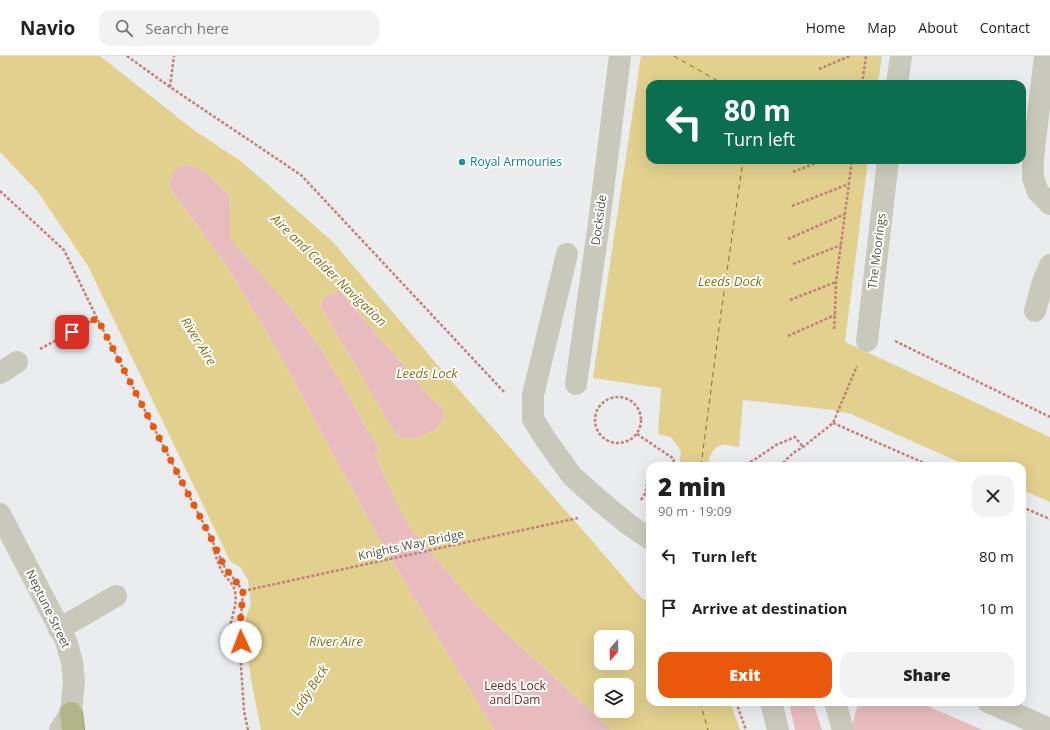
<!DOCTYPE html>
<meta charset="utf-8">
<style>
:root{--surface:#fff;--page:#f2f2f2;--text:#222;--muted:#767676;--line:#e0e0e0;--accent:#ea580c}
body{margin:0;font-family:"Open Sans",sans-serif;background:var(--page);color:var(--text);height:100vh;display:flex;flex-direction:column;font-size:15px;white-space:nowrap}
*{box-sizing:border-box;margin:0}
p{font-size:13px;color:var(--muted)}
.icon{flex:none;width:22px;height:22px;fill:none;stroke:currentColor;stroke-width:2;stroke-linecap:round;stroke-linejoin:round}
.map{position:relative;flex:1;overflow:hidden}
.panel{position:absolute;left:646px;top:406px;width:380px;height:244px;display:flex;flex-direction:column;background:var(--surface);border-radius:12px;box-shadow:0 4px 16px #0002}
.panel>*{flex:none}
.top-card{position:absolute;left:646px;top:24px;width:380px;height:84px;border-radius:12px;box-shadow:0 4px 16px #0002;background:#0b6e4f;color:#fff;overflow:hidden}
.needle{width:26px;rotate:200deg}
.tools{position:absolute;left:594px;top:574px;display:grid;gap:8px}
.tools a{display:grid;place-items:center;width:40px;height:40px;border-radius:8px;background:var(--surface);box-shadow:0 4px 16px #0002;font-size:20px}
.pin{position:absolute;display:grid;place-items:center;width:34px;height:34px;color:#fff;margin:-17px;border-radius:8px;box-shadow:0 2px 6px #0006}
.me{position:absolute;width:44px;margin:-22px;rotate:358deg;stroke-linejoin:round;filter:drop-shadow(0 0 3px #0008)}
.turn{display:flex;align-items:center;gap:14px;height:84px;padding:0 12px;font-size:18px}
.turn .icon{width:52px;height:52px;stroke-width:2.5}
.turn b{display:block;font-size:28px;line-height:34px}
.round{display:grid;place-items:center;flex:none;width:42px;height:42px;border-radius:12px;background:var(--page)}
.headline{display:flex;align-items:center;justify-content:space-between;height:68px;padding:0 12px}
h1{font-size:24px;font-weight:800;line-height:30px}
.primary-button{display:flex;gap:8px;margin-top:auto;padding:8px 12px}
.primary-button a{flex:1;height:46px;border-radius:12px;background:var(--accent);color:#fff;font-size:16px;font-weight:800;line-height:46px;text-align:center}
.primary-button a+a{background:var(--page);color:var(--text)}
ul{padding:0;list-style:none}
li{display:flex;align-items:center;gap:12px;height:52px;padding:0 12px}
li div{flex:1}
li b{display:block;font-size:15px}
li em{font-style:normal}
header{display:flex;align-items:center;gap:24px;box-sizing:border-box;height:56px;padding:0 20px;background:var(--surface);border-bottom:1px solid var(--line)}
header strong{font-size:19px}
nav{display:flex;gap:22px;margin-inline-start:auto;font-size:14px}
.search{width:280px;height:36px;background:var(--page);display:flex;align-items:center;gap:10px;box-sizing:border-box;padding:0 14px;border-radius:12px;color:var(--muted);font-size:15px}
.map>svg:first-child{display:block}
.green{fill:#e8bcbe}
.water{fill:#e1d08e;fill-rule:evenodd}
.lines{fill:none;stroke-linecap:round;stroke-linejoin:round}
.ferry{stroke:#887119;stroke-width:1;stroke-dasharray:5 4;stroke-linecap:butt}
.highway-casing{stroke:#9ca173;stroke-width:24}
.path{stroke:#c27f78;stroke-width:2.5;stroke-dasharray:3 2;stroke-linecap:butt}
.minor{stroke:#c9c9bb;stroke-width:22}
.highway{stroke:#b1b687;stroke-width:22}
.route{stroke:#ea580c;stroke-width:7;stroke-dasharray:0 12.6}
.culture-dot{fill:#0f9aa8;stroke:#fff;stroke-width:1.5}
.labels{text-anchor:middle;stroke-width:4;stroke-linejoin:round;paint-order:stroke}
.culture-label{font-size:12px;fill:#0d838f;stroke:#fff;text-anchor:start}
.street-label{font-size:12px;fill:#555646;stroke:#fff}
.park-label{font-size:12px;fill:#6f261f;stroke:#fff}
.water-label{font-size:13px;font-style:italic;fill:#887119;stroke:#fff}
</style>
<header>
<strong>Navio</strong>
<div class="search"><svg class="icon" aria-label="search" viewBox="0 0 24 24"><circle cx="10" cy="10" r="6"/><path d="M15 15l6 6"/></svg>Search here</div>
<nav><a>Home</a><a>Map</a><a>About</a><a>Contact</a></nav>
</header>
<div class="map">
<svg width="1050" height="674" viewBox="0 0 1050 674">
<rect width="100%" height="100%" fill="#ebecee"/>
<!-- green -->
<g class="green">
<path d="M184 108 198 112 209 119 229 138 230 152 289 250 323 295 380 395 375 398 390 433 409 471 475 548 611 674H494L432 572 373 472 281 301 227 210 168 130 174 113Z"/>
<path d="M339 234 428 338 443 353 445 361 436 373 415 383 402 382 395 378 320 249 323 242Z"/>
<path d="M789 646H813L822 674H795Z"/>
<path d="M871 646H918L983 674H851L857 651Z"/>
</g>
<!-- water -->
<g class="water">
<path d="M0 0H100L195 75 242 106 333 186 447 320 587 479 635 535 643 543 650 544V646H730L740 674H611L475 548 409 471 390 433 375 398 380 395 323 295 289 250 230 183V152L229 138C217 127 203 109 185 109 182 109 177 112 174 113L168 130 227 210 281 301 373 472 432 572 494 674H261L251 623 244 573 247 558 251 548 248 524 240 511 230 505 88 210 38 136 0 96ZM339 234 428 338 443 353 445 361 436 373 415 383 402 382 395 378 320 249 323 242ZM601 581H627V607H601ZM601 629H627V655H601Z"/>
<path d="M641 0H882L878 28H650V104H868L845 286 1050 381V446L1022 434V410H968L851 358 833 354 743 344 739 391C734 391 727 388 722 389 712 391 709 401 708 410H679L681 395 671 381 658 378 661 332 593 322Z"/>
</g>
<g class="lines">
<!-- ferry -->
<g class="ferry">
<path d="M674 0 723 28"/>
<path d="M701 410 721 257 743 104"/>
<path d="M700 646 708 674"/>
</g>
<defs>
<path id="highway" d="M71 657 73 674"/>
</defs>
<!-- highway casing -->
<use href="#highway" class="highway-casing"/>
<!-- path -->
<g class="path">
<path d="M127 0 170 31 301 119 505 337"/>
<path d="M819 13 850 0"/>
<path d="M862 28 866 0"/>
<path d="M170 31 174 0"/>
<path d="M793 116 824 104"/>
<path d="M0 135 64 194 97 262 211 482 225 512 234 523 243 535 241 561 238 576 241 586V610L244 655 248 674"/>
<path d="M792 150 849 128"/>
<path d="M788 183 845 158"/>
<path d="M793 208 841 189"/>
<path d="M790 244 836 226"/>
<path d="M834 273 835 258 836 226 852 104"/>
<path d="M788 280 835 259"/>
<path d="M895 285 1050 361"/>
<path d="M40 293 97 262"/>
<circle cx="618" cy="364" r="23"/>
<path d="M833 367 931 410"/>
<path d="M637 378 674 403 673 410"/>
<path d="M741 410 754 404 776 389 795 381 803 391"/>
<path d="M779 410 782 408 793 397 803 391 833 367 857 310"/>
<path d="M641 444 646 436 648 414H650"/>
<path d="M1022 451 1050 463"/>
<path d="M213 491C216 500 218 509 223 517 227 523 233 527 235 535 238 552 229 563 230 578 230 588 236 598 240 608"/>
<path d="M243 535 578 462"/>
<path d="M736 646 746 674"/>
</g>
<!-- minor -->
<g class="minor">
<path d="M1045 0 1033 102V122L1038 136 1050 148"/>
<path d="M897 28 901 0"/>
<path d="M567 198 533 339V363L546 384 572 420 600 445 628 468 650 483"/>
<path d="M1035 255 1042 229 1050 209"/>
<path d="M867 285 888 104"/>
<path d="M0 317 17 306"/>
<path d="M576 328 598 174 620 0"/>
<path d="M0 458 66 585 72 606 74 625 71 657 60 674"/>
<path d="M59 573 116 540"/>
<path d="M771 646 778 674"/>
<path d="M835 646 843 674"/>
<path d="M988 646 1050 673"/>
</g>
<!-- highway -->
<use href="#highway" class="highway"/>
</g>
<g class="lines">
<!-- route -->
<path class="route" d="M72 276 97 262 211 482 225 512 234 523 243 535 241 560 238 576 241 586"/>
</g>
<!-- markers -->
<circle class="culture-dot" cx="462" cy="106" r="4"/>
<g class="labels">
<!-- culture labels -->
<g class="culture-label">
<text x="470" y="110">Royal Armouries</text>
</g>
<!-- street labels -->
<g class="street-label">
<text transform="translate(599 164) rotate(-82)" y="4">Dockside</text>
<text transform="translate(877 195) rotate(-83)" y="4">The Moorings</text>
<text transform="translate(411 489) rotate(-12)" y="4">Knights Way Bridge</text>
<text transform="translate(48 553) rotate(64)" y="4">Neptune Street</text>
</g>
<!-- park labels -->
<g class="park-label">
<text x="515" y="634">Leeds Lock<tspan x="515" dy="14">and Dam</tspan></text>
</g>
<!-- water labels -->
<g class="water-label">
<text transform="translate(329 214) rotate(44)" y="5">Aire and Calder Navigation</text>
<text x="730" y="230">Leeds Dock</text>
<text transform="translate(199 285) rotate(58)" y="5">River Aire</text>
<text x="427" y="322">Leeds Lock</text>
<text x="336" y="590">River Aire</text>
<text transform="translate(309 634) rotate(-57)" y="5">Lady Beck</text>
</g>
</g>
</svg>
<div class="tools">
<a><svg class="needle" viewBox="-14 -14 28 28"><path d="M0-13l5 13h-10z" fill="#e53935"/><path d="M0 13l5-13h-10z" fill="#767676"/></svg></a>
<a><svg class="icon" aria-label="layers" viewBox="0 0 24 24"><path d="M12 4l9 5-9 5-9-5zM3 14l9 5 9-5"/></svg></a>
</div>
<div class="pin" style="left:72px;top:276px;background:#d93025"><svg class="icon" aria-label="arrive" viewBox="0 0 24 24"><path d="M6 21V4h12l-3 4 3 4H6"/></svg></div>
<svg class="me" style="left:241px;top:586px" viewBox="-20 -20 40 40"><circle r="19" fill="#fff"/><path d="M0-13L10 11 0 6-10 11z" fill="#ea580c"/></svg>
<div class="top-card">
<div class="turn"><svg class="icon" aria-label="left" viewBox="0 0 24 24"><path d="M17 20v-9H6M10 6l-5 5 5 5"/></svg><div><b>80 m</b>Turn left</div></div>
</div>
<section class="panel">
<div class="headline"><div><h1>2 min</h1><p>90 m · 19:09</p></div><a class="round"><svg class="icon" aria-label="close" viewBox="0 0 24 24"><path d="M6 6l12 12M18 6L6 18"/></svg></a></div>
<ul>
<li><svg class="icon" aria-label="left" viewBox="0 0 24 24"><path d="M17 20v-9H6M10 6l-5 5 5 5"/></svg><div><b>Turn left</b></div><em>80 m</em></li>
<li><svg class="icon" aria-label="arrive" viewBox="0 0 24 24"><path d="M6 21V4h12l-3 4 3 4H6"/></svg><div><b>Arrive at destination</b></div><em>10 m</em></li>
</ul>
<div class="primary-button"><a>Exit</a><a>Share</a></div>
</section>
</div>
